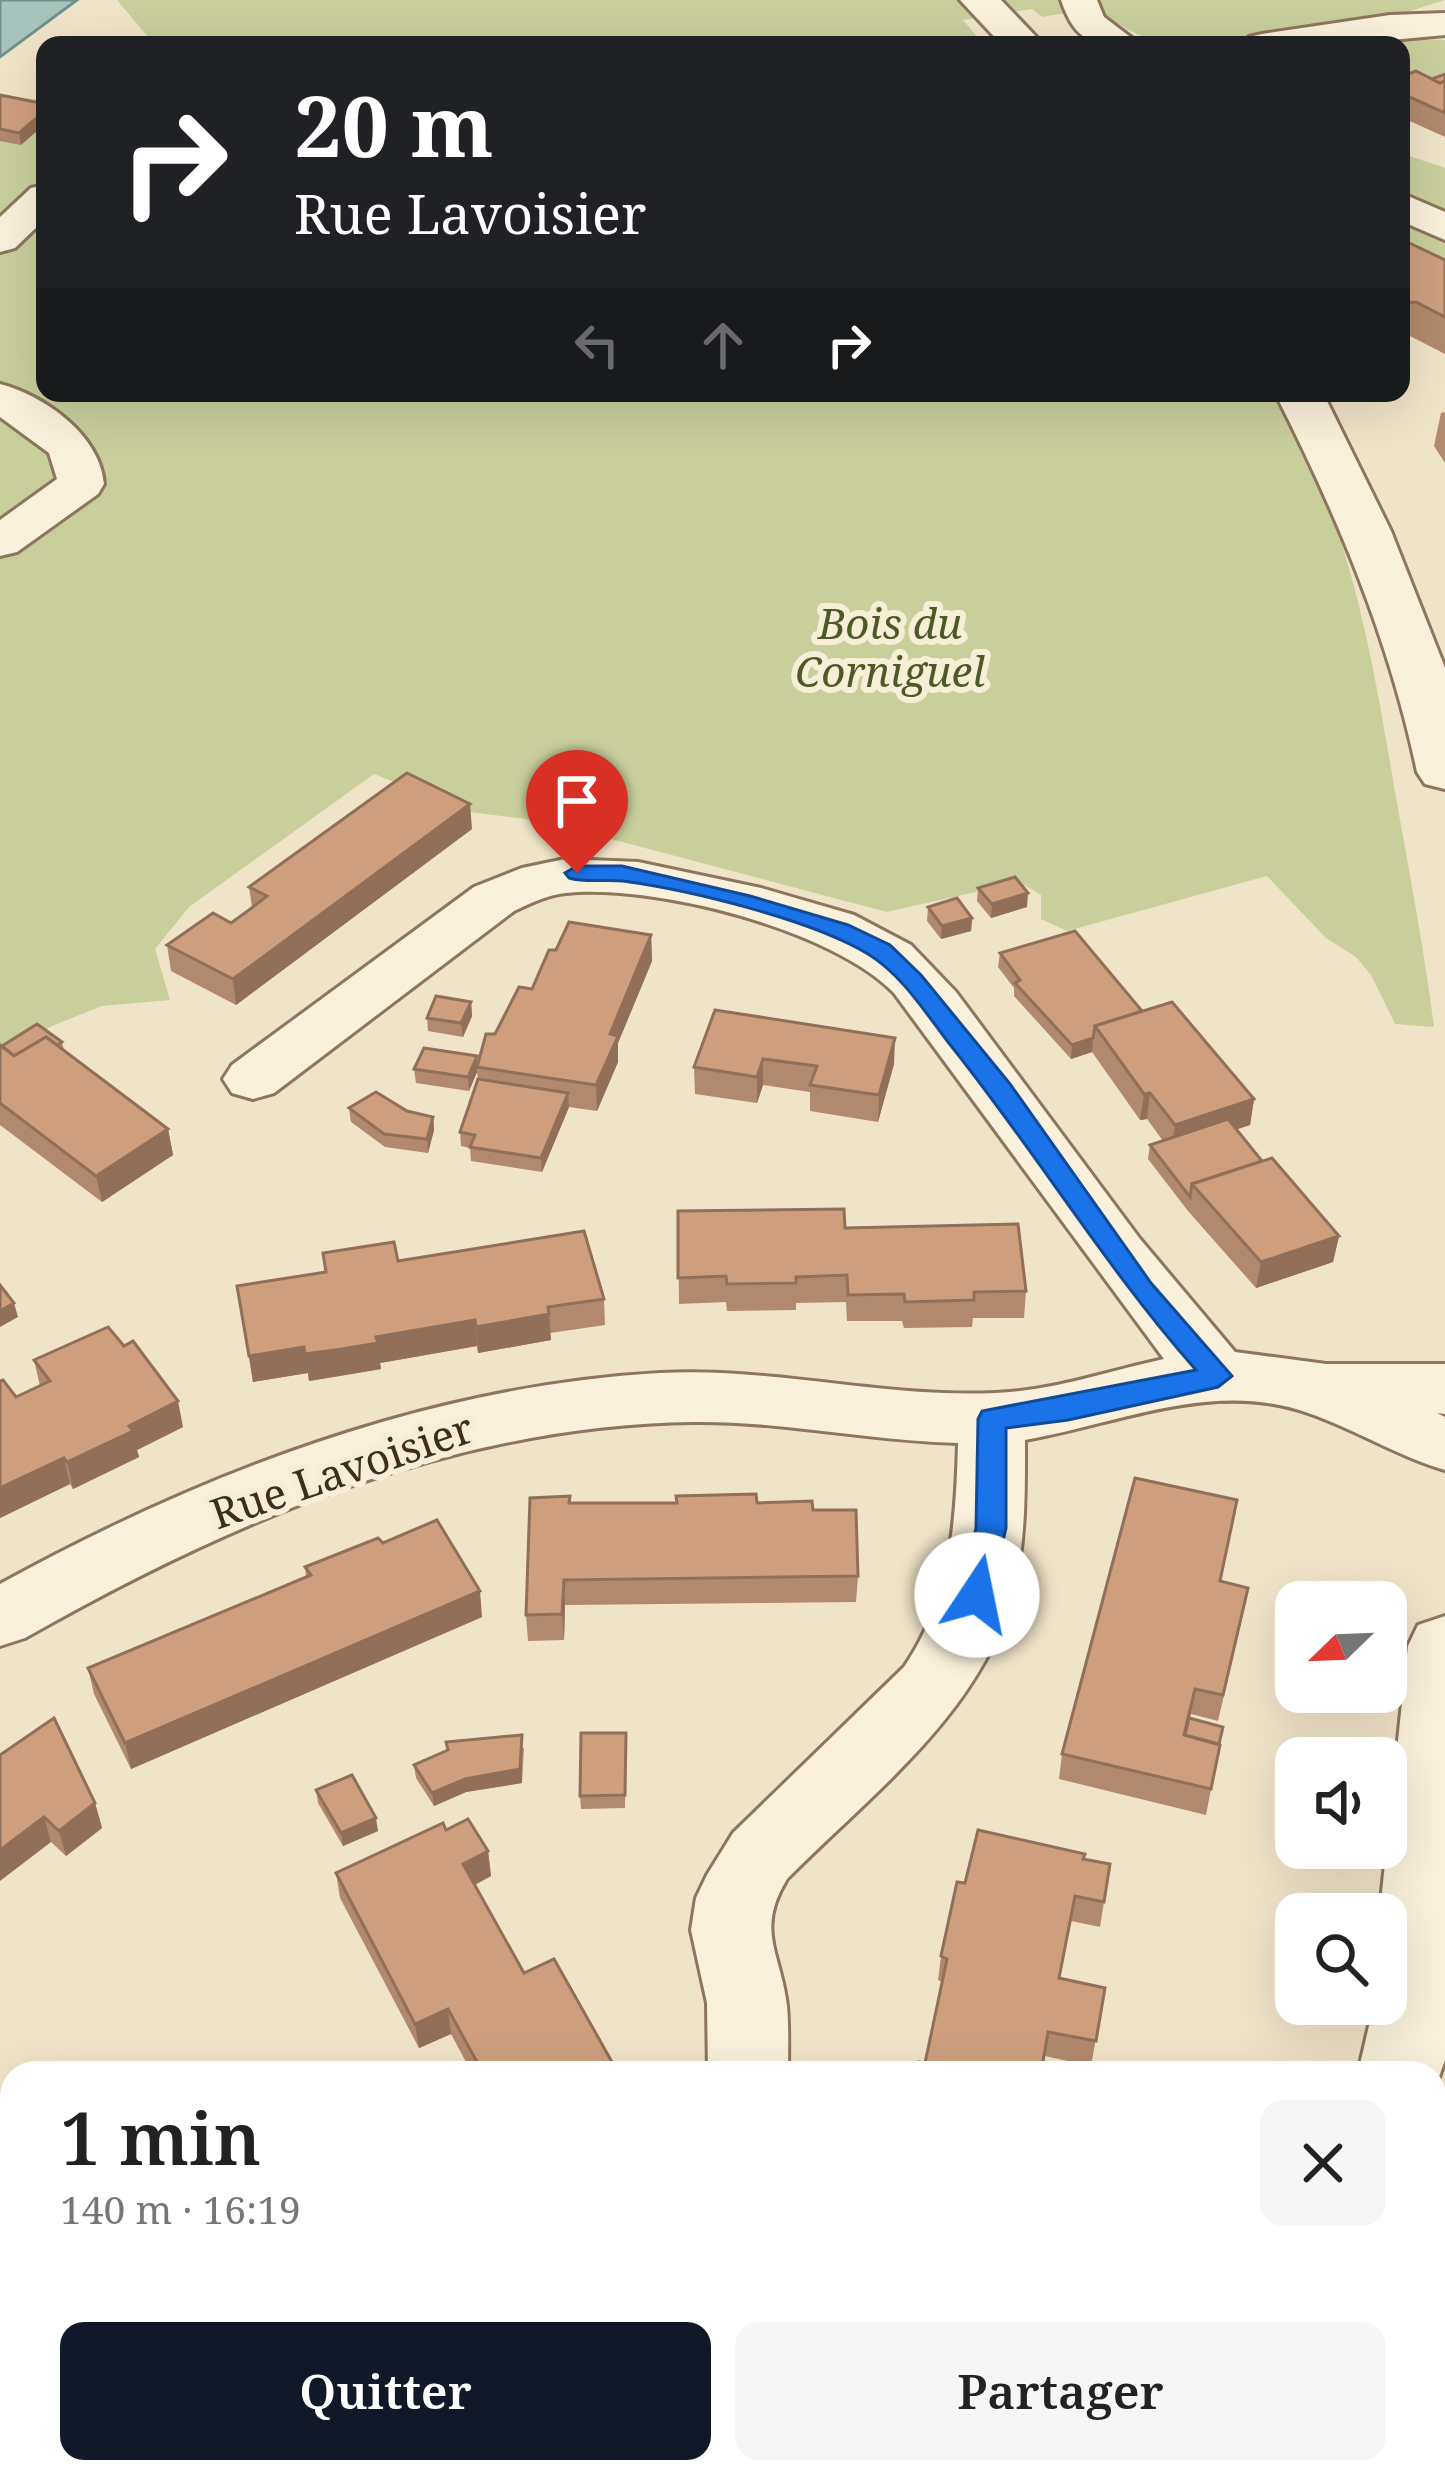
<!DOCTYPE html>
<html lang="fr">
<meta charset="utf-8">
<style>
:root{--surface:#fff;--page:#f6f6f6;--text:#222;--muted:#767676;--accent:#111827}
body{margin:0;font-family:"Noto Serif",serif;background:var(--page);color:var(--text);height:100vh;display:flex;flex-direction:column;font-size:45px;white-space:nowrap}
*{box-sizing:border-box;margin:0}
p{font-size:39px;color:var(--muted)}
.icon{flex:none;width:66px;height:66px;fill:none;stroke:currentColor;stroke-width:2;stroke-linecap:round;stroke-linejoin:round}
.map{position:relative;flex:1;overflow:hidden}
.panel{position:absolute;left:0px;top:2061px;width:1446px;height:423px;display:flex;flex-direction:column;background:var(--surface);border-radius:36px 36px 0 0;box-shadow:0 12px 48px #0002}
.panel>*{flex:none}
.guide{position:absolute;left:36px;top:36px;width:1374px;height:366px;border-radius:24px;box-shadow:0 12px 48px #0002;background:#202124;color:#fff;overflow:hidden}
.needle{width:78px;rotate:247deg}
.controls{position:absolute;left:1275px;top:1581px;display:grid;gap:24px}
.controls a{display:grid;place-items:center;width:132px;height:132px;border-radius:24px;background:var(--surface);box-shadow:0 12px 48px #0002;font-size:60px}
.pin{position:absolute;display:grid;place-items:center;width:102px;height:102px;color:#fff;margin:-123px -51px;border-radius:50% 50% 50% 0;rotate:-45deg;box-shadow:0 0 12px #0007}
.pin .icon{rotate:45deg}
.me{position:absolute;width:132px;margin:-66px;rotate:11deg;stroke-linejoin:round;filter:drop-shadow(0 0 9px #0008)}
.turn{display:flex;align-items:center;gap:42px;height:252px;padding:0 60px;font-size:54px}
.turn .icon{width:156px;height:156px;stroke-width:2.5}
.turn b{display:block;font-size:84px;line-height:102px}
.lanes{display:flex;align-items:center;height:114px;padding:0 60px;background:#0003;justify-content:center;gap:60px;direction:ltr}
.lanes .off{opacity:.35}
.round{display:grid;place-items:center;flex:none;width:126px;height:126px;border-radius:24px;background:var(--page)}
.summary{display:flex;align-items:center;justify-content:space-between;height:204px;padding:0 60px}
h1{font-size:72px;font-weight:600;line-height:90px}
.cta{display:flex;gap:24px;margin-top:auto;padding:24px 60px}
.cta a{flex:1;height:138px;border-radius:24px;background:var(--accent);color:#fff;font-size:48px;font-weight:600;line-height:138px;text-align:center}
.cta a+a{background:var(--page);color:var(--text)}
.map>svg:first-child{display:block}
.green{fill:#c9cf9b}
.water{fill:#a9c4bc;stroke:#6f938a;stroke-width:3}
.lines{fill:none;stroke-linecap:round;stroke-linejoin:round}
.minor-casing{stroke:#8d765c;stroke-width:6}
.tertiary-casing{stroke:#8d765c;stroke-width:6}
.minor{fill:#faf1dc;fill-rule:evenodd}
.tertiary{fill:#faf1dc;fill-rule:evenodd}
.wall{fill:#b2896c}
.shaded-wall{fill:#916f58}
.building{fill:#cf9f7d;stroke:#916f58;stroke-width:3}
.route{fill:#1a73e8;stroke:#114b97;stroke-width:3}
.labels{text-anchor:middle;stroke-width:12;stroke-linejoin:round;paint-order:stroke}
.park-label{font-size:42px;font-style:italic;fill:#4d5a26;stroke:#f7eed8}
.street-label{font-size:42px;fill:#3d2e20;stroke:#f7eed8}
</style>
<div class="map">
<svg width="1445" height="2483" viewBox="0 0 1445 2483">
<rect width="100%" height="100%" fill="#f0e4c8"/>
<!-- green -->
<g class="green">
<path d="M117 0H1445L1373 23 1388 38 1445 40V82L1401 88V45H1277L1268 33C1199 50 1155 56 1097 8L1042 17 1032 9 963 20 984 45H155Z"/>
<path d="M0 94 45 101V393H1274C1349 514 1372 654 1395 792 1409 870 1424 948 1434 1027L1395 1024 1371 975 1356 957 1326 938 1267 876 1067 931 1041 919V895L1019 882 887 912 543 821 469 812 374 774 189 907 155 949 170 1000 102 1006 52 1026 0 1057Z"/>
<path d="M1401 153 1445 168V278L1401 255Z"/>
</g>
<!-- water -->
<path class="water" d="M0 0H77L0 57Z"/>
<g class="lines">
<defs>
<g id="minor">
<path d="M1061 0H1097L1104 17 1141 45C1096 45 1077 47 1061 0Z"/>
<path d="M1445 13V35L1338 45H1243L1249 37 1262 34 1390 15Z"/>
<path d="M45 185V219L15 248 0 252V217L31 188Z"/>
<path d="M1401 193 1445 212V240L1401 221Z"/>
<path d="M0 384C45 396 100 435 104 484L98 494 17 552 0 556V520L57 479 49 453 0 417Z"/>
<path d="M565 859 638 862 761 888 854 915 911 945 956 992 1140 1239 1235 1352 1326 1364H1445V1414L1437 1413 1445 1417V1470C1397 1456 1355 1429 1308 1413 1214 1379 1118 1424 1025 1440 1025 1492 1026 1544 1012 1595 980 1714 870 1795 787 1879 755 1931 781 1953 787 2006 789 2028 788 2051 788 2073H708L707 2003 691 1930 696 1898 707 1875 733 1833 904 1667C951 1598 956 1524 958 1443 870 1441 783 1421 694 1422 454 1425 231 1521 25 1638L0 1646V1584C202 1473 428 1386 660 1373 772 1367 883 1398 995 1393 1053 1391 1108 1371 1164 1359L894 993C832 929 654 884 566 893 547 895 531 903 514 911L274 1093 253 1099 232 1093 223 1079 232 1065 474 887 522 868Z"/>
<path d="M1434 2239 1445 2242V2324L1434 2321Z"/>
<path d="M0 2379 12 2383V2472L0 2467Z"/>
<path d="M59 2472H172L177 2483H64Z"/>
<path d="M540 2472H633L628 2483H535Z"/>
</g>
<g id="tertiary">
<path d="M960 0H1001L1044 45H1002Z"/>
<path d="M1275 393H1323L1391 531 1445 668V789L1425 784 1417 772C1389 638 1337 515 1275 393Z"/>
<path d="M1445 1616V2060L1434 2091V2073H1358L1374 2004H1386L1382 1892 1408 1646 1418 1625Z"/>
<path d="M1262 2472H1356L1353 2483H1259Z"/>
</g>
</defs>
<!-- minor casing -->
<use href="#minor" class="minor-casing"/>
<!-- tertiary casing -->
<use href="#tertiary" class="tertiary-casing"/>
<!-- minor -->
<use href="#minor" class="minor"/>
<!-- tertiary -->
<use href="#tertiary" class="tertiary"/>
</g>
<!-- wall -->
<g class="wall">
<path d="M1445 74V137L1401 117V77L1432 79Z"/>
<path d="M0 95 45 104 21 145 0 141Z"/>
<path d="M1401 239 1445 260V354L1410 336H1401Z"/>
<path d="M1445 412V463L1434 446 1441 413Z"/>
<path d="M472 829 236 1005 171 971 167 945 231 923 252 907 249 887Z"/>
<path d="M978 888 1027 907 991 918 977 901Z"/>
<path d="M928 907 972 918 971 931 941 939 927 921Z"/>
<path d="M651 935 652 961 618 1043V1062L597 1111 569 1107 542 1172 471 1161 470 1148 461 1146 460 1132 478 1079 477 1072 469 1091 416 1083 414 1069 477 1056 478 1064 495 1034 532 989 556 950Z"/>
<path d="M1000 953 1142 1011 1254 1099 1250 1125 1237 1129 1262 1161 1339 1236 1333 1262 1256 1288 1188 1211 1148 1159 1150 1145 1163 1141 1147 1119 1140 1120 1092 1052 1071 1059 1014 996V988L998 967Z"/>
<path d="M471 1002 472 1016 463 1037 428 1031 427 1018Z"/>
<path d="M715 1010 894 1064 878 1122 810 1111V1092L763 1085 757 1103 695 1094 694 1067Z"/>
<path d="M62 1042 64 1050 168 1129 173 1155 102 1202 0 1125V1045L2 1046Z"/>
<path d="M349 1108 433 1117 434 1130 428 1153 385 1147 351 1122Z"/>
<path d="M678 1211 845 1228 1026 1291 1024 1318H973L972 1327 904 1328 902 1321H847L846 1302 796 1303V1310L727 1311 726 1302 679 1304Z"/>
<path d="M323 1253 398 1261 604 1299 605 1325 550 1333 551 1340 478 1353 477 1346 380 1363 381 1369 346 1375 309 1381 308 1373 253 1382 237 1286 325 1272Z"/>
<path d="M34 1360 183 1427 137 1450 139 1457 73 1489 70 1484 0 1518V1381L16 1397 40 1386Z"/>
<path d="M570 1503H757L813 1510 858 1576 856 1602 565 1605 564 1640 528 1641 526 1615Z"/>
<path d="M305 1567 482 1617 131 1769 94 1694 88 1668 306 1577Z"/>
<path d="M1243 1614 1218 1721 1191 1714 1190 1718 1223 1727 1206 1815 1059 1779 1062 1754Z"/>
<path d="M626 1733 625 1808 581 1809 580 1796Z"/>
<path d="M524 1748 522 1783 466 1792 434 1806 416 1778 414 1765Z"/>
<path d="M0 1755 95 1803 102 1828 66 1856 51 1842Z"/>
<path d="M316 1790 378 1831 343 1846 318 1803Z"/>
<path d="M446 1830 488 1851 491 1876 475 1885 524 1973 612 2062 613 2073H472L451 2034 419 2048 340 1898 336 1873Z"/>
<path d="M1084 1859 1110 1864 1100 1927 1071 1921 1060 1978 1105 1988 1091 2066 1045 2056 925 2063 942 1982 938 1980 941 1956Z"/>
<path d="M0 2098 12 2104V2271L0 2266Z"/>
</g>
<!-- shaded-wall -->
<g class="shaded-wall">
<path d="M45 111V124L21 145 19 133Z"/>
<path d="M470 804 472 829 236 1005 233 979Z"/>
<path d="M1028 893 1027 907 991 918 992 904Z"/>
<path d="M972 918 971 931 941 939 942 926Z"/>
<path d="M651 935 652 961 618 1043V1062L597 1111 596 1085 610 1034Z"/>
<path d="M471 1002 472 1016 463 1037 461 1023Z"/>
<path d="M895 1038 894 1064 878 1122 879 1095Z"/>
<path d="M1093 1038 1092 1052 1071 1059 1072 1045Z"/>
<path d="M477 1056V1072L469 1091 468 1077Z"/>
<path d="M763 1059V1085L757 1103V1077Z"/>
<path d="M568 1093 569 1107 542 1172 541 1158Z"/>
<path d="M1150 1093 1147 1119 1140 1120 1144 1094Z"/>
<path d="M1254 1099 1250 1125 1171 1151 1175 1125Z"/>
<path d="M433 1117 434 1130 428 1153 427 1139Z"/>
<path d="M168 1129 173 1155 102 1202 96 1176Z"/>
<path d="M1339 1236 1333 1262 1256 1288 1261 1262Z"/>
<path d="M14 1303 18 1317 0 1327V1311Z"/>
<path d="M549 1314 551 1340 478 1353 476 1327Z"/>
<path d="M475 1320 477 1346 380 1363 381 1369 309 1381 308 1373 253 1382 249 1356Z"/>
<path d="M178 1401 183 1427 137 1450 139 1457 73 1489 67 1462 129 1426Z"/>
<path d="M64 1458 70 1484 0 1518V1488Z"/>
<path d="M564 1580 565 1605 564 1640 562 1614Z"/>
<path d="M480 1591 482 1617 131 1769 125 1743Z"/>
<path d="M522 1735V1783L466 1792 434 1806 432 1793Z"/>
<path d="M95 1803 102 1828 66 1856 59 1831Z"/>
<path d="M44 1817 51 1842 0 1881V1850Z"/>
<path d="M376 1818 378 1831 343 1846 341 1833Z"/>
<path d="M488 1851 491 1876 466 1889 463 1864Z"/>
<path d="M448 2009 451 2034 419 2048 415 2024Z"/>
<path d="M612 2062 613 2073H589Z"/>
<path d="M918 2472H924L920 2483H913Z"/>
</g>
<!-- building -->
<g class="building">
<path d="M1416 71 1440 83 1445 81V113L1401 93V77Z"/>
<path d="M1445 74V81L1440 83 1432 79Z"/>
<path d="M0 95 45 104V111L19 133 0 129Z"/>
<path d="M1401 239 1445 260V317L1416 302 1401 303Z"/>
<path d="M407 773 470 804 233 979 167 945 213 913 231 923 249 910 267 896 249 887Z"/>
<path d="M1015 877 1028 893 992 904 978 888Z"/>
<path d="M957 898 972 918 942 926 928 907Z"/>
<path d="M569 922 651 935 610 1034 618 1036 596 1085 477 1067 486 1034H495L519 987 532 989 549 950H556Z"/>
<path d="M1075 931 1142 1011 1095 1026 1093 1038 1072 1045 1015 983 1020 980 1000 953Z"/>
<path d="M436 996 471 1002 461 1023 427 1018Z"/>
<path d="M1172 1002 1254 1099 1175 1125 1150 1093 1144 1094 1095 1026Z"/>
<path d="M715 1010 895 1038 879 1095 810 1085 817 1066 763 1059 757 1077 694 1067Z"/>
<path d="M37 1024 62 1042 57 1045 46 1037 14 1056 2 1046Z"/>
<path d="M46 1037 168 1129 96 1176 0 1103V1045L14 1056Z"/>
<path d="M424 1048 477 1056 468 1077 414 1069Z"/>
<path d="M478 1079 568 1093 541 1158 470 1147 475 1135 460 1132Z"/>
<path d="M376 1092 407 1111 433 1117 427 1139 384 1134 349 1108Z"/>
<path d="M1228 1119 1262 1161 1192 1184 1190 1197 1150 1145Z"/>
<path d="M1272 1158 1339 1236 1261 1262 1192 1184Z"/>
<path d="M844 1209 845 1228 1018 1224 1026 1291 974 1292V1300L905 1302 904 1294 848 1295 847 1275 796 1277V1283L727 1284 726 1276 678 1278V1211Z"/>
<path d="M584 1231 604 1299 548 1307 549 1314 476 1327 475 1320 376 1337 378 1343 342 1349 305 1354 304 1347 249 1356 237 1286 326 1272 323 1253 394 1242 398 1261Z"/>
<path d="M0 1285 14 1303 0 1311Z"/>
<path d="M108 1327 124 1346 133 1341 178 1401 129 1426 133 1431 67 1462 64 1458 0 1488V1381L3 1380 16 1397 50 1381 34 1360Z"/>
<path d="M1135 1478 1237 1500 1220 1581 1248 1588 1223 1695 1195 1689 1184 1735 1220 1745 1211 1789 1062 1754Z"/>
<path d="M756 1494 757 1503 812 1501 813 1510H856L858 1576 564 1580 562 1614 526 1615 530 1498 570 1496 569 1503H677L676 1496Z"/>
<path d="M437 1520 480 1591 125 1743 88 1668 311 1575 305 1567 378 1538 383 1543Z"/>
<path d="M54 1718 95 1803 59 1831 44 1817 0 1850V1755Z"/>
<path d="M1189 1718 1223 1727 1219 1744 1185 1735Z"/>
<path d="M581 1733H626L625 1795 580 1796Z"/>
<path d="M522 1735 520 1769 465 1779 432 1793 414 1765 448 1750 446 1742Z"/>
<path d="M352 1775 376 1818 341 1833 316 1790Z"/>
<path d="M468 1819 488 1851 463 1864 524 1973 554 1959 612 2062 589 2073H483L448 2009 415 2024 336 1873 443 1823 446 1830Z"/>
<path d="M978 1830 1085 1854 1083 1859 1110 1864 1104 1902 1075 1896 1059 1978 1105 1988 1096 2041 1048 2032 1041 2073H917L919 2062 925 2063 947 1959 941 1956 957 1882 965 1883Z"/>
<path d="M0 2098 12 2104V2252L0 2246Z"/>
<path d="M766 2472H918L913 2483H761Z"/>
</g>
<!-- route -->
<path class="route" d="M577 866H622L750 896 848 925 890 945 921 975 1010 1084 1151 1283 1232 1376 1218 1387 1068 1420 1006 1428V1528L988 1604H966L962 1595 976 1528 978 1419 982 1411 1196 1370C1105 1267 1034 1149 948 1042 925 1012 901 974 868 954 812 920 690 890 623 881 605 879 587 883 569 878L565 873Z"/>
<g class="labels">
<!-- park labels -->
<g class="park-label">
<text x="890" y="639">Bois du<tspan x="890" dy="48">Corniguel</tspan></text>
</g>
<!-- street labels -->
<g class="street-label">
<text transform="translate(342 1471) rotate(-19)" y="15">Rue Lavoisier</text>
</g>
</g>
</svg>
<div class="controls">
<a><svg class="needle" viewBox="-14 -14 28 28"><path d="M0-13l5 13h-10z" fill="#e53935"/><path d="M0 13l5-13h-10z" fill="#767676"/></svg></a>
<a><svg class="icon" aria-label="sound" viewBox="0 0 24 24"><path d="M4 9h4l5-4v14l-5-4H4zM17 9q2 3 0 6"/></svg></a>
<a><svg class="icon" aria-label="search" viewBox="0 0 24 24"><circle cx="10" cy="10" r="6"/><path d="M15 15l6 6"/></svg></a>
</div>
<div class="pin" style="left:577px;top:873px;background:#d93025"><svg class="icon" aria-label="arrive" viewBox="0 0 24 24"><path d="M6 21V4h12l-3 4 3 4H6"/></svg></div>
<svg class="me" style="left:977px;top:1595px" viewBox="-20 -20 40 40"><circle r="19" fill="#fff"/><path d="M0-13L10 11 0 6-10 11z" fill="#1a73e8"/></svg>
<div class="guide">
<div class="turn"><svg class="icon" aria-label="right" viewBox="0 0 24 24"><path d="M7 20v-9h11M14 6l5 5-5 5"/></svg><div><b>20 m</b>Rue Lavoisier</div></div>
<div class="lanes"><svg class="icon off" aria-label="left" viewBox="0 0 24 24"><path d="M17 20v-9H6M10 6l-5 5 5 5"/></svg><svg class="icon off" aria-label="ahead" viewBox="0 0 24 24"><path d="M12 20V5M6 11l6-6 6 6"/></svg><svg class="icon" aria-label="right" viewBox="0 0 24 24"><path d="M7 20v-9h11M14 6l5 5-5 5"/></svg></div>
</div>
<section class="panel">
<div class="summary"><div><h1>1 min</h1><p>140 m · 16:19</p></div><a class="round"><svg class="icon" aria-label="close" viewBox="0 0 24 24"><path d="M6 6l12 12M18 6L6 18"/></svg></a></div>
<div class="cta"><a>Quitter</a><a>Partager</a></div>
</section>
</div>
